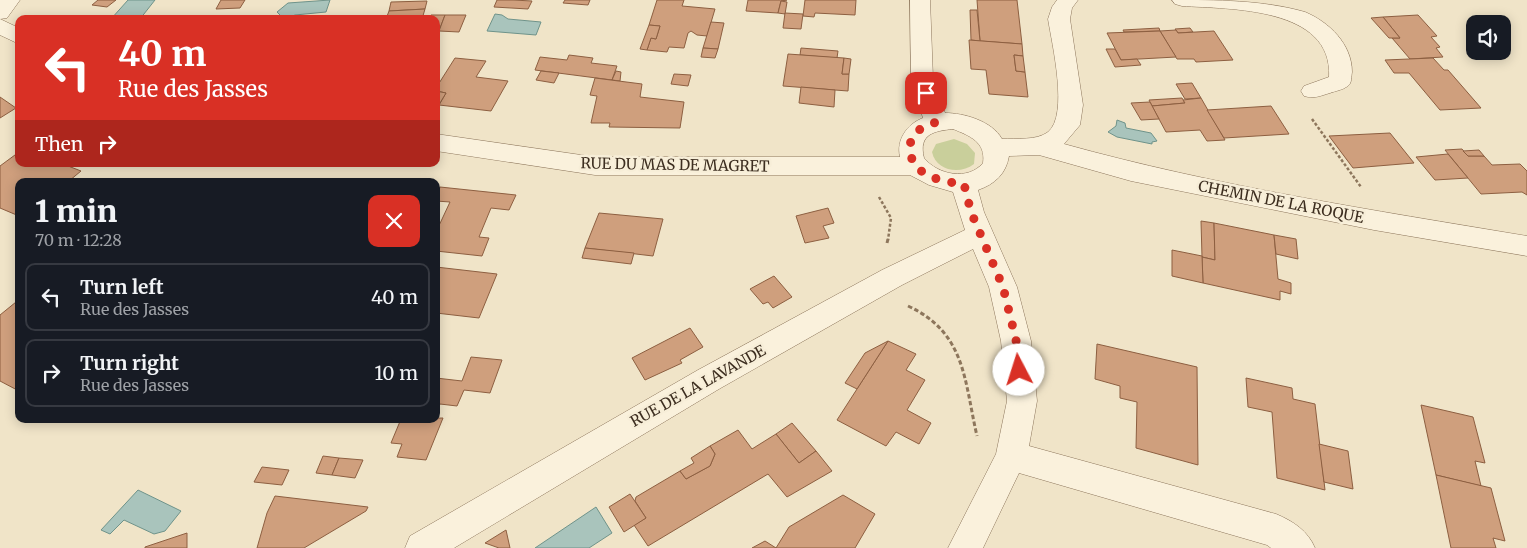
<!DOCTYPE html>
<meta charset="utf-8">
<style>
:root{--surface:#171b24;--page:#20242c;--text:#f1f3f6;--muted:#9ea1a6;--line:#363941}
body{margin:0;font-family:Merriweather,serif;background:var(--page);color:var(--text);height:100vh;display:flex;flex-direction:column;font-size:19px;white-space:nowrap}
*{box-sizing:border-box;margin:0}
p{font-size:16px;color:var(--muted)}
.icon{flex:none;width:28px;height:28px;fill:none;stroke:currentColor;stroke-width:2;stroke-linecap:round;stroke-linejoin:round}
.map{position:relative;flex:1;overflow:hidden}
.drawer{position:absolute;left:15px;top:178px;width:425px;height:245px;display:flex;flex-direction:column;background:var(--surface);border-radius:10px;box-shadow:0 2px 12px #0003}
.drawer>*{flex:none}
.guide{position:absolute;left:15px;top:15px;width:425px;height:152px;border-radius:10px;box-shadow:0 2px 12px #0003;background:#d93025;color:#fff;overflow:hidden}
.buttons{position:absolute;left:1466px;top:15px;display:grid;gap:10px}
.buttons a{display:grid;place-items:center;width:45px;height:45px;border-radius:10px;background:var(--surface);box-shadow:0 2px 12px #0003;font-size:25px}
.pin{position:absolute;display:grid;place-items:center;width:42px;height:42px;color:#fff;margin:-21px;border-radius:10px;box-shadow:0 2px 8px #0006}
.me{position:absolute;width:55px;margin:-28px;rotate:355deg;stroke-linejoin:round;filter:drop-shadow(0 0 4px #0008)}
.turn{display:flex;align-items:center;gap:18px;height:105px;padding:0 20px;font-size:22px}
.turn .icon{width:65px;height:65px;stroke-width:2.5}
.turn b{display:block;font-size:35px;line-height:42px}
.then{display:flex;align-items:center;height:48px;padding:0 20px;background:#0003;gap:10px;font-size:19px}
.round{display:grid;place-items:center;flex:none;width:52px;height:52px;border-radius:10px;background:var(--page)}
.overview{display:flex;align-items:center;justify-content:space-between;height:85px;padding:0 20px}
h1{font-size:30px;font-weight:800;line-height:38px}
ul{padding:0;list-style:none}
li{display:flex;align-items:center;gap:15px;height:68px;margin:0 10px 8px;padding:0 10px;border:2px solid var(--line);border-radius:10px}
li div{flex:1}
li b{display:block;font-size:19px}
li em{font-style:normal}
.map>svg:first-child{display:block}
.green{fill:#c9cf9b}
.water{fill:#a9c4bc;stroke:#6f938a}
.building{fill:#cf9f7d;stroke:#8d5f41}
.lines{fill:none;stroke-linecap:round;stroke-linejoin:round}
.minor-casing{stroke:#8d765c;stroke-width:1}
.path-far1{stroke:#8d765c;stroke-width:2.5;stroke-dasharray:3 2;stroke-linecap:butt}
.path{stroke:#8d765c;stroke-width:3;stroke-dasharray:4.5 2.5;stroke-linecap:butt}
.minor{fill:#faf1dc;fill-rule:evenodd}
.route{stroke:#d93025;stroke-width:9;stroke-dasharray:0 16.2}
.labels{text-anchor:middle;stroke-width:5;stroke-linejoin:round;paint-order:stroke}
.street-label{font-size:15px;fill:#3d2e20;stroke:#f7eed8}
</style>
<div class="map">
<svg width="1527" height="548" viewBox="0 0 1527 548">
<rect width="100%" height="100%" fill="#f0e4c8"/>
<!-- green -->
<path class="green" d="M954 139 967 144 975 153 974 164C960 175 936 171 932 152L936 144Z"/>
<!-- water -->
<g class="water">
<path d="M128 0H155L140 19H111Z"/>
<path d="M330 0 326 12 295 15 284 19 277 12 288 3Z"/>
<path d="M495 14 502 15 508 19 541 22 536 35 487 31Z"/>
<path d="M1117 120 1125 123 1126 128 1151 133 1157 141 1152 142V144L1117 137 1108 132 1116 126Z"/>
<path d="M138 490 181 511 165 531 154 534 124 520 110 534 101 530Z"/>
<path d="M596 507 612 533 589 548H535Z"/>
</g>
<!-- building -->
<g class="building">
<path d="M98 0H116L107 7 92 5Z"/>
<path d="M221 0H245L240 8 216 9Z"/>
<path d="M497 0H513L532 1 528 9 494 7Z"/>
<path d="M565 0H590L588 5 563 3Z"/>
<path d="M657 0H684L682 6 715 9 707 36 697 35 691 31 688 33 684 48 669 47 667 52 647 50 651 38 656 39 660 26 649 25Z"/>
<path d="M748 0H787L781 1 778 13 746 11Z"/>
<path d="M805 0H856L855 15 815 13 814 17 803 16Z"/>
<path d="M977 0H1017L1022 44 980 41Z"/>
<path d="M427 1 425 9 389 11 391 2Z"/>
<path d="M781 1 787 2 785 14 778 13Z"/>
<path d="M425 9 422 19H386L389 11Z"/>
<path d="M970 10H977L980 41 971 40Z"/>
<path d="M785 13 803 14 801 29 783 28Z"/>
<path d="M431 15H445L439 31H436V19H430Z"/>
<path d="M445 15H466L459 32 439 31Z"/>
<path d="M1418 15 1437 36 1431 37 1440 47 1436 48 1443 57 1410 59 1392 38H1400L1383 17Z"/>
<path d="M1383 17 1400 38H1389L1371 18Z"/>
<path d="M711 22 724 23 718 49 703 48Z"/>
<path d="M649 25 660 26 656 39 651 38 647 50 640 49Z"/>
<path d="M1159 28 1160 31 1124 32 1123 30Z"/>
<path d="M1190 28 1193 32 1178 33 1175 29Z"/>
<path d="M1176 30 1178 33 1214 31 1233 60 1196 62 1194 59H1177L1160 31Z"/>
<path d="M1160 31 1176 57 1121 60 1107 33Z"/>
<path d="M969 40 1022 44 1023 56 1014 55 1016 71 1025 72 1028 97 989 94 986 70 971 69Z"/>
<path d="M703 48 718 49 715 58 701 57Z"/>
<path d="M801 48 838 51 837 58 800 55Z"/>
<path d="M1106 49H1115L1121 60 1137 59 1141 65 1115 67Z"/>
<path d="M788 54 844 58 842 74H849L848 91 783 86Z"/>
<path d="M569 55 593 58 591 63 617 66 612 80 535 70 540 57 567 60Z"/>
<path d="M1014 55 1023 56 1025 72 1016 71Z"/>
<path d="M455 58 486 61 476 77 508 81 491 111 439 105 446 93 436 91V88Z"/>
<path d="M844 58 851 59 849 74H842Z"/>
<path d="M1433 58 1444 70H1448L1481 108 1440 110 1409 73H1394L1385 60Z"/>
<path d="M541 71 559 73 554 83 536 80Z"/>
<path d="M616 71 621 72 620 81 612 80Z"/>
<path d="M674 74 691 75 688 86 671 84Z"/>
<path d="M595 78 642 84 640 97 684 102 680 128 609 127 610 123H591L597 96 590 95Z"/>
<path d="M1192 83 1201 98 1185 99 1176 84Z"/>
<path d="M801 87 835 90 834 107 799 103Z"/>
<path d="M436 91 446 93 437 108H436Z"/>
<path d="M0 97 16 108 0 118Z"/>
<path d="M1182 98 1185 103 1152 106 1149 100Z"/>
<path d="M1201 98 1225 140 1207 141 1200 130 1166 132 1152 106 1185 103 1183 100Z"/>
<path d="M1150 102 1159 119 1141 120 1131 103Z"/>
<path d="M1271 106 1289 134 1224 138 1207 110Z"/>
<path d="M1390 133 1414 163 1353 168 1329 136Z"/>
<path d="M1462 149 1468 156H1484L1492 165 1520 164 1527 171V195L1522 192 1481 194 1445 150Z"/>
<path d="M1479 150 1484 156H1468L1463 151Z"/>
<path d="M19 152V164H63L81 171 69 181H19V216L0 208V166Z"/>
<path d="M1448 154 1468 178 1435 180 1416 157Z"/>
<path d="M440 187 516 195 509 210 491 208 479 237 489 238 482 256 436 251V232L450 202 436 201Z"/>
<path d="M828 208 834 223 823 226 829 238 805 243 796 216Z"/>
<path d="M599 213 663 219 653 256 585 248Z"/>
<path d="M1201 221 1214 223 1215 260 1202 257Z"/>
<path d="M1214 223 1274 235 1278 279 1291 283V294L1280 291V300L1203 283 1202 257 1215 260Z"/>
<path d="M1274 235 1296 239 1298 259 1276 254Z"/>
<path d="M585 248 634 253 631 264 582 258Z"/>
<path d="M1172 250 1202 256 1203 283 1172 276Z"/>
<path d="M436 267 497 274 479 318 436 313Z"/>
<path d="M774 276 792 297 773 308 768 302 763 304 750 289Z"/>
<path d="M16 302 19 303V391L0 381V315Z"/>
<path d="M690 328 703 347 680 360 682 363 645 380 632 358Z"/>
<path d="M888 341 916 354 906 370 925 380 907 410 931 423 919 444 896 432 886 446 837 420Z"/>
<path d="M888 341 857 389 845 383 865 353Z"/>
<path d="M1097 344 1197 367 1198 465 1136 448 1137 402 1120 398V386L1095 379Z"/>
<path d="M471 357 502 360 490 393 464 390 457 406 440 404 436 413V378L462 381Z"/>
<path d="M1246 378 1292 388 1293 399 1315 404 1325 490 1277 478 1272 412 1248 407Z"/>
<path d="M1421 405 1473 417 1485 463 1475 461 1481 486 1436 475Z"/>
<path d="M443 418 426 460 397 457 402 444 391 443 401 419Z"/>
<path d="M792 423 816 451 799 463 776 434Z"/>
<path d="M738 430 752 449 776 434 799 463 816 451 832 471 787 497 768 474 648 546 634 525 646 518 635 501 636 497 680 471 686 479 710 466 715 454 710 446Z"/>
<path d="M1319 444 1348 451 1353 489 1324 482Z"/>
<path d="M710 446 715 454 710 466 686 479 680 471 694 463 691 458Z"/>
<path d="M323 456 339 458 332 475 316 473Z"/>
<path d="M339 458 363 460 355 478 332 475Z"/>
<path d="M262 467 289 470 282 485 254 482Z"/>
<path d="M1436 475 1491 488 1505 541 1493 538 1496 548H1451Z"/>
<path d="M630 494 646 518 624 532 609 507Z"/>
<path d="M843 495 875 514 855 548H776L789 527Z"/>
<path d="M275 496 368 507 366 511 304 548H257L267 513Z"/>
<path d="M506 530 510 548H499L485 543Z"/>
<path d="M187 533V548H145V547Z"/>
<path d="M765 541 776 548H752Z"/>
</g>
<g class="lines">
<defs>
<g id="minor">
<path d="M0 0H20L7 18 0 19 19 28V44L0 35Z"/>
<path d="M910 0H930L933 79 945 113C964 113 992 121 1002 139 1017 138 1036 141 1048 132 1069 115 1052 44 1048 19L1052 7 1057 0H1078L1072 8 1070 19 1083 105 1080 125 1064 144C1215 186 1372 210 1527 236V256L1374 230 1131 181 1039 155 1009 156C1006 174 995 184 978 190L984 212 1017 287 1031 341 1037 401 1029 446 1276 514C1293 521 1308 531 1315 548H1271L1267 545 1019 473 983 548H948L996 454 1007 401 1001 341 989 287 973 249 902 285 719 389 454 548H405L410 536 698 370 882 270 965 230 953 192 929 185 910 175H595L436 151V134L595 157H900C896 140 907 124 923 118L911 79ZM953 129C970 136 986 142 983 163 968 181 938 175 924 158 918 134 934 131 953 129Z"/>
<path d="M1172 0C1216 0 1263 0 1305 12 1329 22 1352 44 1352 72 1351 77 1352 83 1348 86 1343 90 1335 91 1330 93 1320 96 1314 99 1304 96L1301 91 1304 86 1329 77C1333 7 1230 9 1182 6L1175 4Z"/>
</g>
</defs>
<!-- minor casing -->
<use href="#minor" class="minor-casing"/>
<!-- path-far1 -->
<g class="path-far1">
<path d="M1312 119 1361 187"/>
<path d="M879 197 891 218 888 240"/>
</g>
<!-- path -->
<g class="path">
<path d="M887 243 888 239"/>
<path d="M908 306C966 333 964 380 977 436"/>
</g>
<!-- minor -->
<use href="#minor" class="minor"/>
</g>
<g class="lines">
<!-- route -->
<path class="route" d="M926 93 936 122C930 125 922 127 918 131 912 135 910 142 910 148 910 176 943 182 964 184L971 212 1003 287 1016 340 1019 370"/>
</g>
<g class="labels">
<!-- street labels -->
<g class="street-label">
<text transform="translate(675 165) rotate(1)" y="5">RUE DU MAS DE MAGRET</text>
<text transform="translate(1281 202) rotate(11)" y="5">CHEMIN DE LA ROQUE</text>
<text transform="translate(698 386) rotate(-29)" y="5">RUE DE LA LAVANDE</text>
</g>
</g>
</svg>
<div class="buttons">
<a><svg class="icon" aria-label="sound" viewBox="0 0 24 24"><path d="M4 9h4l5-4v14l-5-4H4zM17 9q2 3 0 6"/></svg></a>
</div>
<div class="pin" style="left:926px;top:93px;background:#d93025"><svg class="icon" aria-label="arrive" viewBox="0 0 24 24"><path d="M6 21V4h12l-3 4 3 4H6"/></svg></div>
<svg class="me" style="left:1019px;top:370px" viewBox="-20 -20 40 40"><circle r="19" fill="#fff"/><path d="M0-13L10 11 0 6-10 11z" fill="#d93025"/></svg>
<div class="guide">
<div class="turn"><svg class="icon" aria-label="left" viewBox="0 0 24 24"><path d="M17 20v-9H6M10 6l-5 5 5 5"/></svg><div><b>40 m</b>Rue des Jasses</div></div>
<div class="then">Then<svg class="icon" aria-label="right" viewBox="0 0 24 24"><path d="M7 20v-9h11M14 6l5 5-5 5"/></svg></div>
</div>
<section class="drawer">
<div class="overview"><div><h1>1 min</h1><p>70 m · 12:28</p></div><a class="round" style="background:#d93025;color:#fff"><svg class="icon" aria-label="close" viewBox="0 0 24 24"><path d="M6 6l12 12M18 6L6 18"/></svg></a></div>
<ul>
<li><svg class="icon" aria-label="left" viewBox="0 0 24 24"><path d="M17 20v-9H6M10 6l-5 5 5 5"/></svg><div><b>Turn left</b><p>Rue des Jasses</p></div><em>40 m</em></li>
<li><svg class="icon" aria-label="right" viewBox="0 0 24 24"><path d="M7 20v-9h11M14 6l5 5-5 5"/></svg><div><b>Turn right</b><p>Rue des Jasses</p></div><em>10 m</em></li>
</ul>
</section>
</div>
